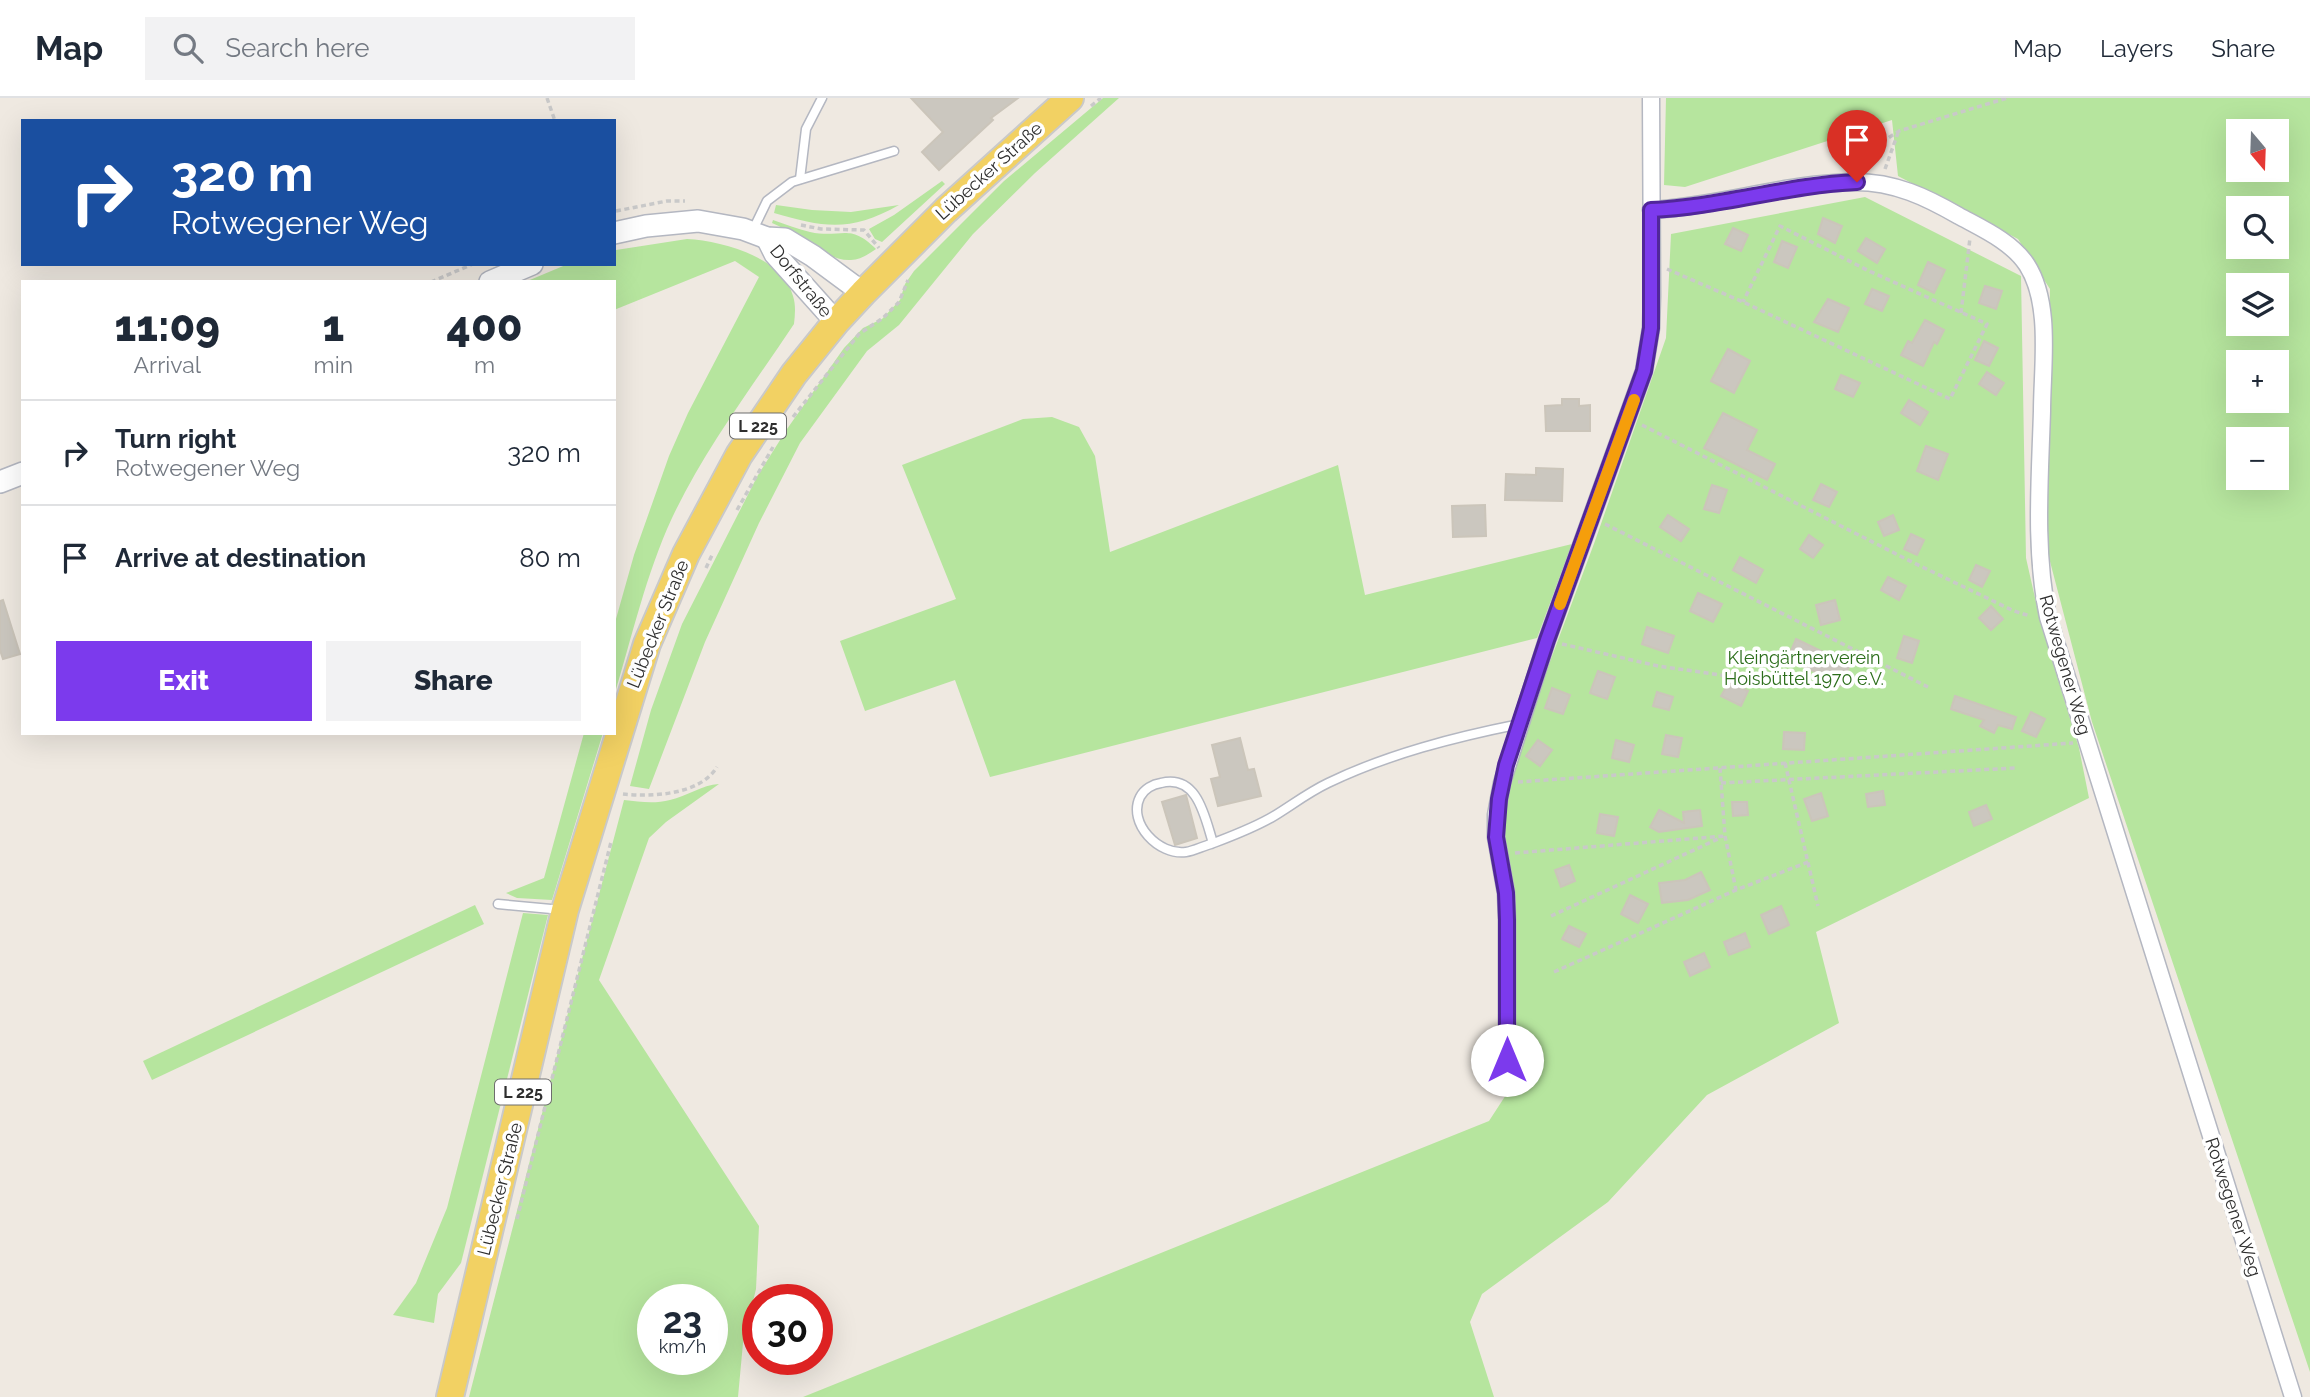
<!DOCTYPE html>
<meta charset="utf-8">
<style>
:root{--surface:#fff;--page:#f2f2f3;--text:#1f2937;--muted:#747a83;--line:#e0e1e3;--accent:#7c3aed}
body{margin:0;font-family:Raleway,sans-serif;background:var(--page);color:var(--text);height:100vh;display:flex;flex-direction:column;font-size:26px;white-space:nowrap}
*{box-sizing:border-box;margin:0}
p{font-size:23px;color:var(--muted)}
.icon{flex:none;width:38px;height:38px;fill:none;stroke:currentColor;stroke-width:2;stroke-linecap:round;stroke-linejoin:round}
.map{position:relative;flex:1;overflow:hidden}
.details{position:absolute;left:21px;top:182px;width:595px;height:455px;display:flex;flex-direction:column;background:var(--surface);border-radius:0px;box-shadow:0 7px 28px #0002}
.details>*{flex:none}
.banner{position:absolute;left:21px;top:21px;width:595px;height:147px;border-radius:0px;box-shadow:0 7px 28px #0002;background:#1a4fa0;color:#fff;overflow:hidden}
.needle{width:46px;rotate:161deg}
.fabs{position:absolute;left:2226px;top:21px;display:grid;gap:14px}
.fabs a{display:grid;place-items:center;width:63px;height:63px;border-radius:0px;background:var(--surface);box-shadow:0 7px 28px #0002;font-size:35px}
.speed{position:absolute;left:637px;top:1186px;display:flex;gap:14px;font-size:35px;font-weight:700;text-align:center}
.speed>*{display:grid;place-content:center;width:91px;height:91px;border-radius:50%;background:var(--surface);box-shadow:0 7px 28px #0002;line-height:1}
.speed small{font-size:18px;font-weight:400}
.speed .limit{border:10px solid #d22;background:#fff;color:#111}
.pin{position:absolute;display:grid;place-items:center;width:60px;height:60px;color:#fff;margin:-72px -30px;border-radius:50% 50% 50% 0;rotate:-45deg;box-shadow:0 0 7px #0007}
.pin .icon{rotate:45deg}
.me{position:absolute;width:77px;margin:-38px;rotate:0deg;stroke-linejoin:round;filter:drop-shadow(0 0 5px #0008)}
.turn{display:flex;align-items:center;gap:24px;height:147px;padding:0 35px;font-size:32px}
.turn .icon{width:91px;height:91px;stroke-width:2.5}
.turn b{display:block;font-size:49px;line-height:60px}
.eta{display:flex;justify-content:space-evenly;align-items:center;height:119px;text-align:center}
.eta b{font-size:42px;font-weight:800;line-height:49px}
.action{display:flex;gap:14px;margin-top:auto;padding:14px 35px}
.action a{flex:1;height:80px;border-radius:0px;background:var(--accent);color:#fff;font-size:28px;font-weight:800;line-height:80px;text-align:center}
.action a+a{background:var(--page);color:var(--text)}
ul{padding:0;list-style:none}
li{display:flex;align-items:center;gap:21px;height:105px;padding:0 35px;border-top:2px solid var(--line)}
li div{flex:1}
li b{display:block;font-size:26px}
li em{font-style:normal}
header{display:flex;align-items:center;gap:42px;box-sizing:border-box;height:98px;padding:0 35px;background:var(--surface);border-bottom:2px solid var(--line)}
header strong{font-size:33px}
nav{display:flex;gap:38px;margin-inline-start:auto;font-size:24px}
.search{width:490px;height:63px;background:var(--page);display:flex;align-items:center;gap:18px;box-sizing:border-box;padding:0 24px;border-radius:0px;color:var(--muted);font-size:26px}
.map>svg:first-child{display:block}
.green{fill:#b6e59e;fill-rule:evenodd}
.building{fill:#cbc7bf;stroke:#cbc5ba;stroke-width:2}
.lines{fill:none;stroke-linecap:round;stroke-linejoin:round}
.service-casing{stroke:#b4b7c1;stroke-width:11}
.minor-casing{stroke:#b4b7c1;stroke-width:19}
.tertiary-casing{stroke:#b4b7c1;stroke-width:24}
.primary-casing{stroke:#c9c9c9;stroke-width:30}
.path{stroke:#c9c9c9;stroke-width:3.5;stroke-dasharray:5 3.5;stroke-linecap:butt}
.service{stroke:#fff;stroke-width:8}
.minor{stroke:#fff;stroke-width:16}
.tertiary{stroke:#fff;stroke-width:21}
.primary{stroke:#f2d163;stroke-width:26}
.route-casing{stroke:#51269a;stroke-width:18}
.route{stroke:#7c3aed;stroke-width:12}
.slow{stroke:#f59e0b;stroke-width:12}
.labels{text-anchor:middle;stroke-width:7;stroke-linejoin:round;paint-order:stroke}
.shield{fill:#fff;stroke:#6d6d6d;stroke-width:2}
.shield-label{font-size:16px;font-weight:bold;fill:#2e2e2e}
.street-label{font-size:18px;fill:#2e2e2e;stroke:#fff}
.park-label{font-size:18px;fill:#2c6e1b;stroke:#fff}
</style>
<header>
<strong>Map</strong>
<div class="search"><svg class="icon" aria-label="search" viewBox="0 0 24 24"><circle cx="10" cy="10" r="6"/><path d="M15 15l6 6"/></svg>Search here</div>
<nav><a>Map</a><a>Layers</a><a>Share</a></nav>
</header>
<div class="map">
<svg width="2310" height="1299" viewBox="0 0 2310 1299">
<rect width="100%" height="100%" fill="#efe9e1"/>
<!-- green -->
<g class="green">
<path d="M1103 0H1119L1035 75 973 136 899 227 867 253 800 345 759 425 705 544 649 691 630 688 651 612 682 526 758 377 787 331 844 250 863 230 882 221 900 202 905 186 914 173 1004 83Z"/>
<path d="M1666 0H2310V1274L2092 624 2047 452 2050 191 2018 141 1898 78 1892 22 1685 89 1664 87ZM2238 33H2277V72H2238ZM2238 110H2277V149H2238ZM2238 187H2277V226H2238ZM2238 264H2277V303H2238ZM2238 341H2277V380H2238Z"/>
<path d="M942 83 945 86 882 144 875 141 869 131 894 117Z"/>
<path d="M1865 99 2021 178 2026 460 2040 522 2079 650 2089 700 1816 834 1839 925 1707 997 1608 1104 1482 1196 1470 1224 1494 1299H803L1489 1023 1515 983 1516 803 1501 740 1504 687 1595 443 1666 240 1671 136Z"/>
<path d="M776 107 812 112 851 114 899 107C851 134 825 130 774 115Z"/>
<path d="M773 122C785 126 798 131 810 134 842 141 849 124 876 151 869 156 860 162 851 162 828 164 795 134 772 125Z"/>
<path d="M687 141C723 143 782 159 793 198 796 207 795 217 794 226 752 289 704 352 672 420 646 476 632 539 614 598V528L634 457 669 358 688 315 759 179 735 163 614 212V184H525L568 166H614V152H616Z"/>
<path d="M1052 319 1079 329 1095 358 1110 454 1338 367 1365 497 1572 446 1537 540 990 679 955 582 865 613 840 543 956 501 902 367 1023 321Z"/>
<path d="M584 635H603L552 802 517 800 506 795 544 780Z"/>
<path d="M719 686 666 724 649 740 599 882 759 1128 756 1191 743 1245 738 1299H469L578 876 624 702C640 704 655 706 670 702 687 698 702 687 719 686ZM712 1202V1262H653V1202Z"/>
<path d="M475 807 484 826 152 982 143 963Z"/>
<path d="M523 815 548 817 461 1165 438 1196 434 1225 393 1217 416 1185 447 1110Z"/>
</g>
<!-- building -->
<g class="building">
<path d="M911 0H1018L991 20 993 22 939 72 922 54 943 34Z"/>
<path d="M1823 120 1842 128 1835 145 1818 136Z"/>
<path d="M1733 130 1748 137 1741 153 1725 146Z"/>
<path d="M1866 140 1885 151 1877 165 1858 153Z"/>
<path d="M1782 143 1797 149 1788 170 1774 164Z"/>
<path d="M1928 164 1945 172 1934 195 1918 187Z"/>
<path d="M1985 188 2002 193 1996 211 1979 205Z"/>
<path d="M1872 191 1889 198 1882 213 1865 206Z"/>
<path d="M1828 201 1849 210 1838 234 1814 224Z"/>
<path d="M1925 222 1944 232 1937 246 1934 244 1923 268 1901 257 1908 243 1912 245Z"/>
<path d="M1984 243 1998 250 1989 268 1975 262Z"/>
<path d="M1728 251 1750 263 1734 295 1711 283Z"/>
<path d="M1987 274 2004 285 1996 297 1979 286Z"/>
<path d="M1841 277 1860 285 1853 299 1835 291Z"/>
<path d="M1562 301H1579V308L1590 307V333H1546L1545 308 1562 307Z"/>
<path d="M1909 302 1928 314 1920 327 1901 315Z"/>
<path d="M1723 315 1757 332 1747 352 1775 366 1767 382 1704 350Z"/>
<path d="M1926 348 1948 356 1938 382 1917 373Z"/>
<path d="M1536 370 1563 371 1562 403 1505 402 1506 376 1536 377Z"/>
<path d="M1821 386 1837 394 1829 409 1813 402Z"/>
<path d="M1712 387 1727 392 1719 415 1704 411Z"/>
<path d="M1485 407 1486 438 1453 439 1452 408Z"/>
<path d="M1668 417 1689 431 1681 443 1660 429Z"/>
<path d="M1893 417 1899 432 1884 438 1878 424Z"/>
<path d="M1911 436 1924 442 1917 457 1904 451Z"/>
<path d="M1809 437 1823 447 1813 460 1800 451Z"/>
<path d="M1740 459 1763 472 1756 485 1733 472Z"/>
<path d="M1976 467 1990 473 1982 489 1969 482Z"/>
<path d="M1888 479 1906 488 1899 502 1881 492Z"/>
<path d="M1698 495 1722 506 1713 524 1690 513Z"/>
<path d="M3 502 20 556 3 561 0 552V503Z"/>
<path d="M1835 502 1840 522 1821 527 1816 507Z"/>
<path d="M1991 508 2003 521 1991 532 1979 520Z"/>
<path d="M1647 529 1674 538 1668 555 1642 546Z"/>
<path d="M1904 538 1919 543 1912 565 1897 560Z"/>
<path d="M1796 541 1850 567 1840 588 1822 580 1823 577 1787 562Z"/>
<path d="M1598 573 1615 579 1607 601 1590 595Z"/>
<path d="M1729 584 1748 593 1741 608 1721 598Z"/>
<path d="M1552 590 1570 597 1563 616 1545 610Z"/>
<path d="M1657 594 1673 599 1669 612 1653 608Z"/>
<path d="M1955 598 2016 619 2012 631 1998 627 1994 635 1980 628 1984 622 1951 611Z"/>
<path d="M2031 614 2045 621 2036 639 2022 633Z"/>
<path d="M1784 634 1805 635 1804 652 1783 651Z"/>
<path d="M1666 637 1682 640 1678 659 1662 656Z"/>
<path d="M1240 640 1248 672 1254 671 1261 698 1218 708 1211 681 1220 679 1212 647Z"/>
<path d="M1538 642 1552 652 1540 668 1526 658Z"/>
<path d="M1616 642 1634 647 1629 664 1612 660Z"/>
<path d="M1883 693 1885 707 1868 709 1866 696Z"/>
<path d="M1821 695 1828 718 1812 723 1804 701Z"/>
<path d="M1186 697 1197 740 1175 747 1162 704Z"/>
<path d="M1732 704H1747L1748 717 1733 718Z"/>
<path d="M1986 707 1992 721 1974 728 1969 714Z"/>
<path d="M1659 712 1684 725 1683 714 1700 712 1702 728 1659 734 1650 729Z"/>
<path d="M1600 716 1618 719 1614 738 1597 735Z"/>
<path d="M1569 767 1575 783 1561 789 1555 772Z"/>
<path d="M1701 774 1710 792 1688 802 1662 805 1659 785 1685 782Z"/>
<path d="M1630 797 1648 806 1638 825 1621 816Z"/>
<path d="M1781 808 1789 827 1769 836 1761 817Z"/>
<path d="M1569 828 1586 836 1579 849 1562 841Z"/>
<path d="M1745 835 1750 849 1729 857 1724 844Z"/>
<path d="M1704 855 1710 869 1690 878 1684 864Z"/>
</g>
<g class="lines">
<defs>
<g id="service">
<path d="M800 81 806 31 822 0"/>
<path d="M752 134 767 103 792 84 894 53"/>
<path d="M1213 745C1205 720 1198 676 1161 685 1153 686 1144 691 1140 699 1127 725 1159 758 1186 754 1194 753 1203 748 1211 746 1232 738 1254 730 1274 718 1292 707 1309 694 1328 685 1388 656 1455 639 1520 626"/>
<path d="M498 806 562 812"/>
</g>
<g id="minor">
<path d="M1651 112C1720 108 1786 85 1855 84 1895 84 1926 99 1959 118 1983 131 2012 144 2027 167 2052 206 2042 269 2042 313 2040 381 2034 451 2048 519L2293 1299"/>
<path d="M1507 963V822L1506 795 1496 739V717L1502 685 1547 542 1644 273 1651 230 1652 198 1651 0"/>
</g>
<g id="tertiary">
<path d="M614 135 646 128 698 123 743 131 767 140 785 141 813 158 863 195"/>
<path d="M767 140 775 156 836 224"/>
<path d="M490 184 532 166"/>
<path d="M0 384 23 375"/>
</g>
<path id="primary" d="M450 1299 565 812 647 546 686 456 739 357 794 276 836 224 863 195 946 112 1070 0"/>
</defs>
<!-- service casing -->
<use href="#service" class="service-casing"/>
<!-- minor casing -->
<use href="#minor" class="minor-casing"/>
<!-- tertiary casing -->
<use href="#tertiary" class="tertiary-casing"/>
<!-- primary casing -->
<use href="#primary" class="primary-casing"/>
<!-- path -->
<g class="path">
<path d="M547 0 555 23"/>
<path d="M1091 8 1101 0"/>
<path d="M1846 67 1899 33 2007 0"/>
<path d="M1885 71 1898 35"/>
<path d="M616 113 667 103H685"/>
<path d="M801 127 821 131 864 132 879 150"/>
<path d="M1667 171 1743 204 1950 301 1987 226 1869 173 1780 128 1743 204"/>
<path d="M431 184 473 166"/>
<path d="M1961 215 1970 140"/>
<path d="M793 319 859 236 883 220 899 204 908 182"/>
<path d="M1642 327 1912 464 2014 513 2030 518"/>
<path d="M737 412 773 349"/>
<path d="M1605 426 1928 589"/>
<path d="M706 470 713 455"/>
<path d="M1562 546 1658 568 1742 580"/>
<path d="M1785 665 1818 808"/>
<path d="M1720 670 1725 738 1736 792"/>
<path d="M1518 684 2073 645"/>
<path d="M1721 685 2016 670"/>
<path d="M623 696C652 699 700 697 717 669"/>
<path d="M1515 755 1725 738"/>
<path d="M1551 818 1720 740"/>
<path d="M1554 874 1736 792 1808 764"/>
<path d="M517 1121 611 744"/>
</g>
<!-- service -->
<use href="#service" class="service"/>
<!-- minor -->
<use href="#minor" class="minor"/>
<!-- tertiary -->
<use href="#tertiary" class="tertiary"/>
<!-- primary -->
<use href="#primary" class="primary"/>
</g>
<g class="lines">
<defs>
<path id="route" d="M1507 962V822L1506 795 1496 739 1499 701 1506 667 1547 542 1644 273 1651 230V112C1720 109 1787 87 1857 84"/>
</defs>
<!-- route casing -->
<use href="#route" class="route-casing"/>
<!-- route -->
<use href="#route" class="route"/>
<!-- slow -->
<path class="slow" d="M1560 506 1634 302"/>
</g>
<g class="labels">
<!-- shield labels -->
<g class="shield">
<rect x="730" y="315.5" width="56" height="25" rx="5"/>
<rect x="495" y="981.5" width="56" height="25" rx="5"/>
</g>
<g class="shield-label">
<text x="758" y="334">L 225</text>
<text x="523" y="1000">L 225</text>
</g>
<!-- street labels -->
<g class="street-label">
<text transform="translate(989 73) rotate(-42)" y="6">Lübecker Straße</text>
<text transform="translate(801 183) rotate(51)" y="6">Dorfstraße</text>
<text transform="translate(658 526) rotate(-68)" y="6">Lübecker Straße</text>
<text transform="translate(2065 567) rotate(74)" y="6">Rotwegener Weg</text>
<text transform="translate(500 1091) rotate(-76)" y="6">Lübecker Straße</text>
<text transform="translate(2233 1109) rotate(72)" y="6">Rotwegener Weg</text>
</g>
<!-- park labels -->
<g class="park-label">
<text x="1804" y="566">Kleingärtnerverein<tspan x="1804" dy="21">Hoisbüttel 1970 e.V.</tspan></text>
</g>
</g>
</svg>
<div class="fabs">
<a><svg class="needle" viewBox="-14 -14 28 28"><path d="M0-13l5 13h-10z" fill="#e53935"/><path d="M0 13l5-13h-10z" fill="#747a83"/></svg></a>
<a><svg class="icon" aria-label="search" viewBox="0 0 24 24"><circle cx="10" cy="10" r="6"/><path d="M15 15l6 6"/></svg></a>
<a><svg class="icon" aria-label="layers" viewBox="0 0 24 24"><path d="M12 4l9 5-9 5-9-5zM3 14l9 5 9-5"/></svg></a>
<a>+</a>
<a>−</a>
</div>
<div class="speed"><div>23<small>km/h</small></div><div class="limit">30</div></div>
<div class="pin" style="left:1857px;top:84px;background:#d93025"><svg class="icon" aria-label="arrive" viewBox="0 0 24 24"><path d="M6 21V4h12l-3 4 3 4H6"/></svg></div>
<svg class="me" style="left:1507px;top:962px" viewBox="-20 -20 40 40"><circle r="19" fill="#fff"/><path d="M0-13L10 11 0 6-10 11z" fill="#7c3aed"/></svg>
<div class="banner">
<div class="turn"><svg class="icon" aria-label="right" viewBox="0 0 24 24"><path d="M7 20v-9h11M14 6l5 5-5 5"/></svg><div><b>320 m</b>Rotwegener Weg</div></div>
</div>
<section class="details">
<div class="eta">
<div><b>11:09</b><p>Arrival</p></div>
<div><b>1</b><p>min</p></div>
<div><b>400</b><p>m</p></div>
</div>
<ul>
<li><svg class="icon" aria-label="right" viewBox="0 0 24 24"><path d="M7 20v-9h11M14 6l5 5-5 5"/></svg><div><b>Turn right</b><p>Rotwegener Weg</p></div><em>320 m</em></li>
<li><svg class="icon" aria-label="arrive" viewBox="0 0 24 24"><path d="M6 21V4h12l-3 4 3 4H6"/></svg><div><b>Arrive at destination</b></div><em>80 m</em></li>
</ul>
<div class="action"><a>Exit</a><a>Share</a></div>
</section>
</div>
